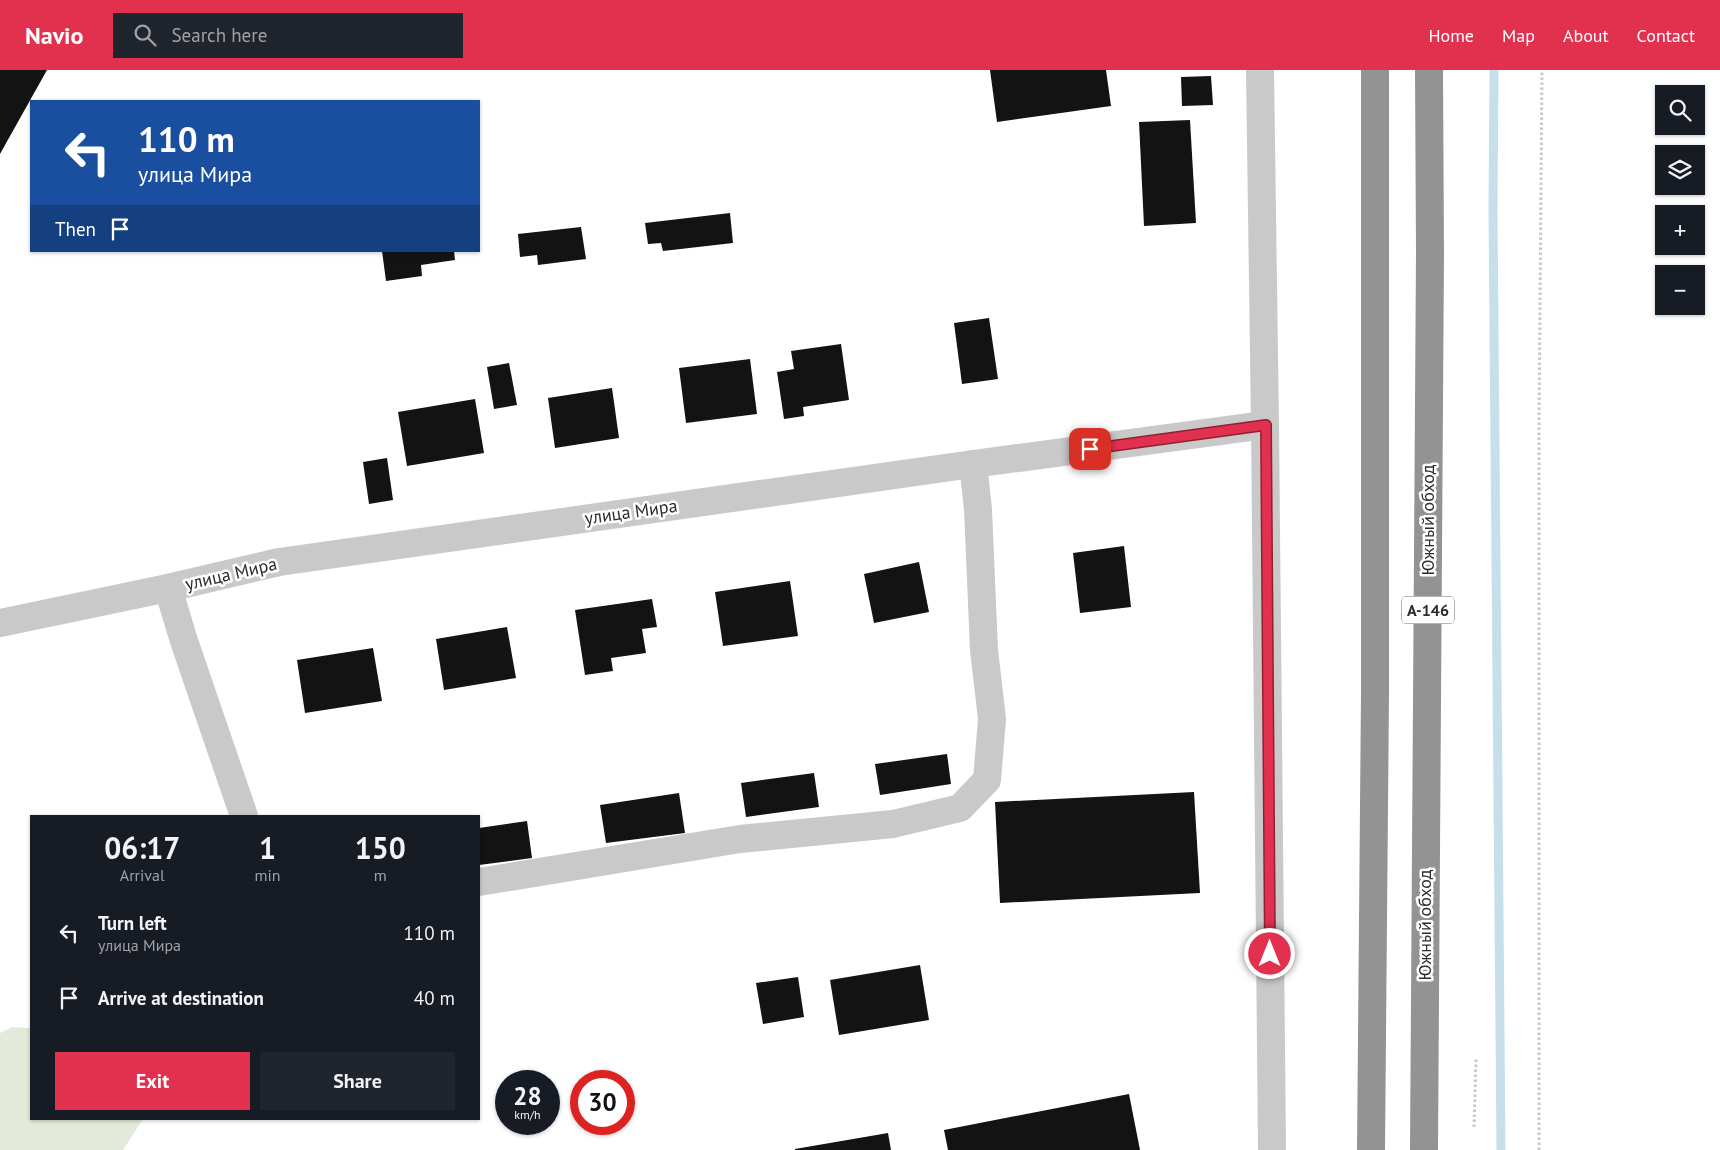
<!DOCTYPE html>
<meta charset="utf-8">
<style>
:root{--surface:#171b24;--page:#20242c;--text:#f1f3f6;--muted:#9ea1a6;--accent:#e1314f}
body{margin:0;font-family:"PT Sans",sans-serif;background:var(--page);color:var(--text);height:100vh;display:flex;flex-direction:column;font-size:19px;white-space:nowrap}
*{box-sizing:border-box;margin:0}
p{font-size:16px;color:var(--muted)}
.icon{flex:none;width:28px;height:28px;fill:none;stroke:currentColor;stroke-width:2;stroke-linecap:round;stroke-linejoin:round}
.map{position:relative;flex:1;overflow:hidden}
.drawer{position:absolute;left:30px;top:745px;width:450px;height:305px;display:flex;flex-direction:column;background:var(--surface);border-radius:0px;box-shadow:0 1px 4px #0004}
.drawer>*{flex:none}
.top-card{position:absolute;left:30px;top:30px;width:450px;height:152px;border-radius:0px;box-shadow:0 1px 4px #0004;background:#1a4fa0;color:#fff;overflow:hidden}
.buttons{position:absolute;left:1655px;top:15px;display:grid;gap:10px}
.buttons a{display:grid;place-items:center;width:50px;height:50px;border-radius:0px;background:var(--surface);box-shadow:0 1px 4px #0004;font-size:25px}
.speed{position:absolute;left:495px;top:1000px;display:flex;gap:10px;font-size:25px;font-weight:700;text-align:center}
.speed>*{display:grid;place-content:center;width:65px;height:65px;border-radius:50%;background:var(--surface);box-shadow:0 1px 4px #0004;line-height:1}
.speed small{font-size:12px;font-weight:400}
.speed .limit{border:8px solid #d22;background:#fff;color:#111}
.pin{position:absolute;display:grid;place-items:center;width:42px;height:42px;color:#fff;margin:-21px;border-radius:10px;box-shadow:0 2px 8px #0006}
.me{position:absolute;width:55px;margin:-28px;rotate:0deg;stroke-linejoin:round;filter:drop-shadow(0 0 4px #0008)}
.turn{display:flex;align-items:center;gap:18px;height:105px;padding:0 25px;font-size:22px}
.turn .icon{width:65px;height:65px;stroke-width:2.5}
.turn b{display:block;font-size:35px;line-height:42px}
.then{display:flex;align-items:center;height:48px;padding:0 25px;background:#0003;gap:10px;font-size:19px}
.eta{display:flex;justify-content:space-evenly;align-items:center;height:85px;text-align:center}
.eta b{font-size:30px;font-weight:600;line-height:35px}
.primary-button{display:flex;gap:10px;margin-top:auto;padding:10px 25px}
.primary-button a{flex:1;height:58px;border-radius:0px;background:var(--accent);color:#fff;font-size:20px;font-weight:600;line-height:58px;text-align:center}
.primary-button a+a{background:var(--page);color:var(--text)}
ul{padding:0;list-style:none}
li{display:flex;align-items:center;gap:15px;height:65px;padding:0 25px}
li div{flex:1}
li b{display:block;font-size:19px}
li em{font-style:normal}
header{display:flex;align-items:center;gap:30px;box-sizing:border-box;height:70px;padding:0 25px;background:var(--accent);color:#fff}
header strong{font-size:24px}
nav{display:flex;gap:28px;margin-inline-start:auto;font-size:18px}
.search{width:350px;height:45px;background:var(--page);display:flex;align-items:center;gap:12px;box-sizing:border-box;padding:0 18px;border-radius:0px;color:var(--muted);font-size:19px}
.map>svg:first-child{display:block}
.green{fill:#e4eada}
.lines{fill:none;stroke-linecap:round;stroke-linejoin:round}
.stream{stroke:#c6dfea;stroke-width:9}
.building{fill:#131313}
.path{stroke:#c9c9c9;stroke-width:3;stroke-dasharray:2.5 2.5;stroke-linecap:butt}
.minor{stroke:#c9c9c9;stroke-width:28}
.highway{stroke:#939393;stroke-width:28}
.route-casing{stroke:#922033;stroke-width:12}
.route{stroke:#e1314f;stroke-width:9}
.labels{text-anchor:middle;stroke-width:5;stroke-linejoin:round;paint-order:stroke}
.shield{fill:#fff;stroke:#6b6b6b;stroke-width:1}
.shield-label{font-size:16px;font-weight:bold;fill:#2c2c2c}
.street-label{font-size:18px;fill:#2c2c2c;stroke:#fff}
</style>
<header>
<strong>Navio</strong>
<div class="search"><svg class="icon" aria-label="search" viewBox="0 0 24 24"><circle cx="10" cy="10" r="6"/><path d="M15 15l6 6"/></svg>Search here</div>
<nav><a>Home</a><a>Map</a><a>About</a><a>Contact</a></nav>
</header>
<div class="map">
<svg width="1720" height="1080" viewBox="0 0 1720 1080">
<rect width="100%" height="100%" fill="#fff"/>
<!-- green -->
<path class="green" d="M12 957 31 958V1049H143L123 1080H0V963Z"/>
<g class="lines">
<!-- stream -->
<path class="stream" d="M1494 0 1493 140 1501 1080"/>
</g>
<!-- building -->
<g class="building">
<path d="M0 0H47L0 84Z"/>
<path d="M990 0H1106L1111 36 997 52Z"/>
<path d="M1211 6 1213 35 1182 36 1181 7Z"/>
<path d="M1190 50 1196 153 1144 156 1139 52Z"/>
<path d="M730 143 733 173 663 181 661 173 648 174 645 153Z"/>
<path d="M581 157 586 189 538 195 537 185 520 187 518 164Z"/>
<path d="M382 181H454L455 190 421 195 422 206 386 211Z"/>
<path d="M989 248 998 309 962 314 954 253Z"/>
<path d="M841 274 849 330 803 337 804 346 784 349 777 302 794 299 791 281Z"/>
<path d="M750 289 757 344 686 353 679 298Z"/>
<path d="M509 293 517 335 494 339 487 297Z"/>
<path d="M612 318 619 368 555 378 548 328Z"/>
<path d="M475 329 484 383 407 396 398 342Z"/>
<path d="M387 388 393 430 369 434 363 392Z"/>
<path d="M1124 476 1131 537 1080 543 1073 483Z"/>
<path d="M919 492 929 542 874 553 864 504Z"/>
<path d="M790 511 798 566 723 576 715 522Z"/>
<path d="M652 529 657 557 642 559 646 583 611 588 613 601 585 605 575 540Z"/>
<path d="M507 557 516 608 444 620 436 569Z"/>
<path d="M373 578 382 631 305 643 297 590Z"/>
<path d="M947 684 951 714 880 725 875 694Z"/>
<path d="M814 703 819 737 746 747 741 713Z"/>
<path d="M1194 722 1200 823 1000 833 995 732Z"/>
<path d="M679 723 685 763 606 773 600 735Z"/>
<path d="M527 751 532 788 479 795V758Z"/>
<path d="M920 895 929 950 839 965 830 910Z"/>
<path d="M798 907 804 947 763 954 756 913Z"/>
<path d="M1129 1024 1140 1080H948L944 1060Z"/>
<path d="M888 1063 891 1080H795V1079Z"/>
</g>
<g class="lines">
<!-- path -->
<g class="path">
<path d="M1474 1057 1476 989"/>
<path d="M1539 1080V356L1542 0"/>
</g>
<!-- minor -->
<g class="minor">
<path d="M1260 0 1265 355 1272 1080"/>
<path d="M168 518 184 571 244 746"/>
<path d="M0 553 168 518 279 492 973 394 1265 355"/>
<path d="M479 812 740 769 893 754 960 738 987 710 992 649 984 580 978 439 973 394"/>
</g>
<!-- highway -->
<g class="highway">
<path d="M1371 1080 1375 623V0"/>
<path d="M1424 1080 1430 183 1429 0"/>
</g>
</g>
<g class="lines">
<defs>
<path id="route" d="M1090 379 1266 355 1270 884"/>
</defs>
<!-- route casing -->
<use href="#route" class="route-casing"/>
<!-- route -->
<use href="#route" class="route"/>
</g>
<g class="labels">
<!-- shield labels -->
<rect class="shield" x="1402" y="526.5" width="52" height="27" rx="4"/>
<g class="shield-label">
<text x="1428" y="546">А-146</text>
</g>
<!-- street labels -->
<g class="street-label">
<text transform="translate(631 442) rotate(-8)" y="6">улица Мира</text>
<text transform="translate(1428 450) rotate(-90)" y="6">Южный обход</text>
<text transform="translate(231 504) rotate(-13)" y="6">улица Мира</text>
<text transform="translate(1425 855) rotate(-90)" y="6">Южный обход</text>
</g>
</g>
</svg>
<div class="buttons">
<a><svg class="icon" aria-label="search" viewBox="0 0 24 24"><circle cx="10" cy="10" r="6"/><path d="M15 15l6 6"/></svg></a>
<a><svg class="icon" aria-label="layers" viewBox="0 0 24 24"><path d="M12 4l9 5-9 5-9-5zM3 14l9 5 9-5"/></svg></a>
<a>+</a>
<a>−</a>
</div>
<div class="speed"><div>28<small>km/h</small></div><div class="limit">30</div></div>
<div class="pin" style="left:1090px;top:379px;background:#d93025"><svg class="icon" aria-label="arrive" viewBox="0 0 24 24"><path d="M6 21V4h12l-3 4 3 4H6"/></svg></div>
<svg class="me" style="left:1270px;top:884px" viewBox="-20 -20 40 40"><circle r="17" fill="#e1314f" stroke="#fff" stroke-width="3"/><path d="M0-11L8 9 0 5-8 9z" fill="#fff"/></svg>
<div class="top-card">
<div class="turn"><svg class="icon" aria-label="left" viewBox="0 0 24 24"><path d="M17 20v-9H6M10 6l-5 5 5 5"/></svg><div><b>110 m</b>улица Мира</div></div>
<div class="then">Then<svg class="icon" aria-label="arrive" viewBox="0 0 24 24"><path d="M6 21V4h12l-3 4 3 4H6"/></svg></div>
</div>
<section class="drawer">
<div class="eta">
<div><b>06:17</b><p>Arrival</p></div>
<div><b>1</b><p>min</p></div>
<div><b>150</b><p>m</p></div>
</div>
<ul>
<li><svg class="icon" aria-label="left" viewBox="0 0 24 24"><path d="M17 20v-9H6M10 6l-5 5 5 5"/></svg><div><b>Turn left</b><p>улица Мира</p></div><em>110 m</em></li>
<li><svg class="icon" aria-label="arrive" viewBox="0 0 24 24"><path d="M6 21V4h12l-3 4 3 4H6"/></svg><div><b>Arrive at destination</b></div><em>40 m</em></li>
</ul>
<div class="primary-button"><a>Exit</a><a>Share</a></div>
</section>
</div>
